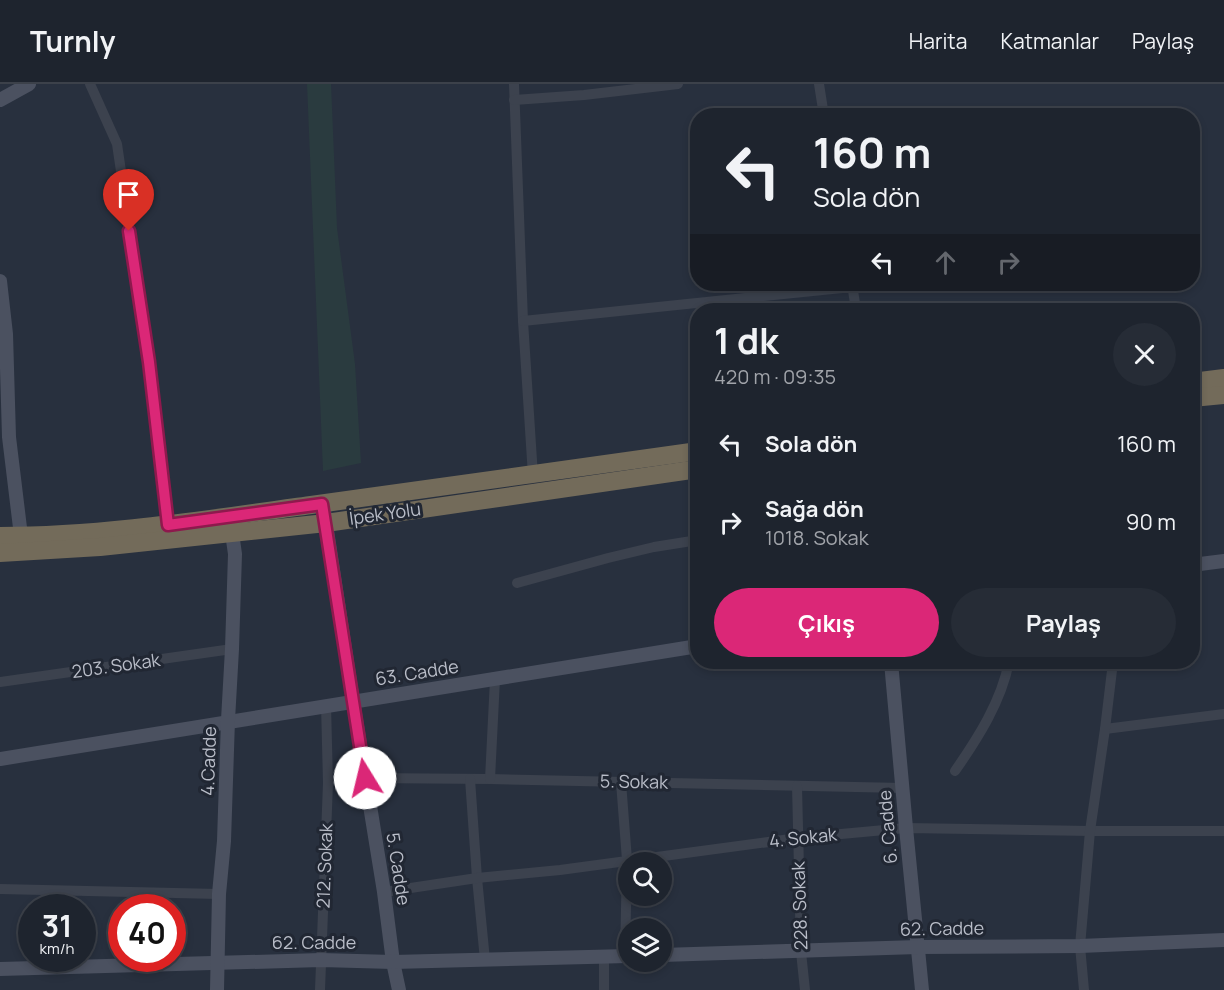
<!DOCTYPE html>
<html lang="tr">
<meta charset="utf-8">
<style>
:root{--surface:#1e242e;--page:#262c36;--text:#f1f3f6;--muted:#a1a4aa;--line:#3c414a;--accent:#db2777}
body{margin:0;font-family:Manrope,sans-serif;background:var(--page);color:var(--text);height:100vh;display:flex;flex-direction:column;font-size:22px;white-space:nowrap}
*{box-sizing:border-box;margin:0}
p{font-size:20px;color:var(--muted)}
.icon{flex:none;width:33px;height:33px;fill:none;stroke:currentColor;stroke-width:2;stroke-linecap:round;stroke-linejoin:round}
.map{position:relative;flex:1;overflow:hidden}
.details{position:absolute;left:690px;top:219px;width:510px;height:366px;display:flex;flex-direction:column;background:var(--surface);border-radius:24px;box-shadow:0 3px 9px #0003,0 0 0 2px var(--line)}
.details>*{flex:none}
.hud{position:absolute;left:690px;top:24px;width:510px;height:183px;border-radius:24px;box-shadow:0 3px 9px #0003,0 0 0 2px var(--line);background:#1e242e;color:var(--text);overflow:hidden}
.fabs{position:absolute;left:618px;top:768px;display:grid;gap:12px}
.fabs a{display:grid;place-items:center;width:54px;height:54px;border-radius:50%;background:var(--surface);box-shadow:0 3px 9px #0003,0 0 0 2px var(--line);font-size:30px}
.speed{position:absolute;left:18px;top:810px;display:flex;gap:12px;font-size:30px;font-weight:700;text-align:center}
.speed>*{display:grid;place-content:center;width:78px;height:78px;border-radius:50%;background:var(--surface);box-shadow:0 3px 9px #0003,0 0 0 2px var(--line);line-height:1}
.speed small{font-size:15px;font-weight:400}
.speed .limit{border:9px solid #d22;background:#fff;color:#111}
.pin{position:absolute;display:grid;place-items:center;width:51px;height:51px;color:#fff;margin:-62px -26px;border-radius:50% 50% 50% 0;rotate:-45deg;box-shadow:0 0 6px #0007}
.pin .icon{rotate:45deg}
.me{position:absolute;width:66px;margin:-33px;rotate:351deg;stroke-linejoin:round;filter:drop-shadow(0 0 4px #0008)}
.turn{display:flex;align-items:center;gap:21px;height:126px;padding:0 24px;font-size:27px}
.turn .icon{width:78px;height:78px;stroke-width:2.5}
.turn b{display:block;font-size:42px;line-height:51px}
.lanes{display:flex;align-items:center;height:57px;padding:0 24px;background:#0003;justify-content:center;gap:30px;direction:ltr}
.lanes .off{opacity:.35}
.round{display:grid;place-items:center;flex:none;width:63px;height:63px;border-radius:32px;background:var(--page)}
.head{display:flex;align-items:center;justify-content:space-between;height:102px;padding:0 24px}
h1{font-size:36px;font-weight:700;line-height:45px}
.cta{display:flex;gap:12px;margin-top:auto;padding:12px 24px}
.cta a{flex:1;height:69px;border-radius:36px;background:var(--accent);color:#fff;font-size:24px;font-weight:700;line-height:69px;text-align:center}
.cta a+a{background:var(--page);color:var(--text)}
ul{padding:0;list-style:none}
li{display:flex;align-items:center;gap:18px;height:78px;padding:0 24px}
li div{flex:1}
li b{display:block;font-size:22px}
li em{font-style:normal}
header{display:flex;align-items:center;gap:36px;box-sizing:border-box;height:84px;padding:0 30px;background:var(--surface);border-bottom:2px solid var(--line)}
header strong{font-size:28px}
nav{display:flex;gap:33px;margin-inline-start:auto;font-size:21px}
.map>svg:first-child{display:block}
.green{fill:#2a3b3f}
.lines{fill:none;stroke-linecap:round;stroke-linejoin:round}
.street{stroke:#3c424e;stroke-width:10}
.secondary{stroke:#4b5160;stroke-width:14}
.highway{stroke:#736b5a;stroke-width:18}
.route-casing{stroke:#8e194d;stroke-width:15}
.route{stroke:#db2777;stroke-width:10}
.labels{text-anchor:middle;stroke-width:6;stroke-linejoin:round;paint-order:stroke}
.street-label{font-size:18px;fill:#b9bdc8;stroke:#212733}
</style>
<header>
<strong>Turnly</strong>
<nav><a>Harita</a><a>Katmanlar</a><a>Paylaş</a></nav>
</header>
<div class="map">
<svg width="1224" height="906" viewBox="0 0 1224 906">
<rect width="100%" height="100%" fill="#28303e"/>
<!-- green -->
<path class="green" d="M307 0H331L337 144 355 280 361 379 323 387Z"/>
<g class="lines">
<!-- street -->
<g class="street">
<path d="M90 0 117 60 149 278 168 441"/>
<path d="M514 0 523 237 533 392"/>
<path d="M819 0 824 32"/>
<path d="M514 16 584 11 678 0"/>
<path d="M852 200 856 226"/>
<path d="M523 237 852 203"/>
<path d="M517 499 608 474 654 463 698 456"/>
<path d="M0 598 232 565"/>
<path d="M1105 645 1224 630"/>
<path d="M955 687C978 654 1001 618 1009 578"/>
<path d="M365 694 490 695 903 704"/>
<path d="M470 695 477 794 485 876"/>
<path d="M490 695 495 595"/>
<path d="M621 698 627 776 625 872"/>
<path d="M797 702 801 868 805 906"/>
<path d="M0 805 219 810"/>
<path d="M384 808 477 794 560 786 798 754 906 744 1090 747H1224"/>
<path d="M320 906 328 699 326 621"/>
<path d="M604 906V873"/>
<path d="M1084 906 1080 862 1090 747 1105 645 1113 578"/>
</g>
<!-- secondary -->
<g class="secondary">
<path d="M0 16 29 0"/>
<path d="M0 197 6 250 9 353 21 452"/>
<path d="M323 420 353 617 384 808 393 878 399 906"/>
<path d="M1192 481 1224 477"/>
<path d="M891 578 906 744 922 906"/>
<path d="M0 675C232 636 465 600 698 562"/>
<path d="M662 871 918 863 1080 862 1224 856"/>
<path d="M0 885 321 876 393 878 628 872"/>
<path d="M217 906 219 810 224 757 228 636 232 565 235 470 232 449"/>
</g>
<!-- highway -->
<g class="highway">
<path d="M1192 298 1224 294"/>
<path d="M1192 314 1224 311"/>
<path d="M0 452C104 452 208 435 311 421 440 404 569 386 698 367"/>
<path d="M0 469 100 463 326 439 698 385"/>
</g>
</g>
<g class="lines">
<defs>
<path id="route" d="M129 147 149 278 168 441 322 420 365 694"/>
</defs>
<!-- route casing -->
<use href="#route" class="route-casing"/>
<!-- route -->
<use href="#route" class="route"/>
</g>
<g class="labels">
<!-- street labels -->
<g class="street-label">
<text transform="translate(385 430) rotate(-8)" y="6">İpek Yolu</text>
<text transform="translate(116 582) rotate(-8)" y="6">203. Sokak</text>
<text transform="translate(417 589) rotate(-9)" y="6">63. Cadde</text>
<text transform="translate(209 677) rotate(-88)" y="6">4.Cadde</text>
<text transform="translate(634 698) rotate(1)" y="6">5. Sokak</text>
<text transform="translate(888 743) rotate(-95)" y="6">6. Cadde</text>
<text transform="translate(803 754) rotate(-6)" y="6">4. Sokak</text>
<text transform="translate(325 782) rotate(-88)" y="6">212. Sokak</text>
<text transform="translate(398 785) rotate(81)" y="6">5. Cadde</text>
<text transform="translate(800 822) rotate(-92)" y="6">228. Sokak</text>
<text transform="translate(942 845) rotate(-1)" y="6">62. Cadde</text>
<text x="314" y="865">62. Cadde</text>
</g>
</g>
</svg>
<div class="fabs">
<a><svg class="icon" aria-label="search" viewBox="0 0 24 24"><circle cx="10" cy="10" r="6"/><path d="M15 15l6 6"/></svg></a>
<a><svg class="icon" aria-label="layers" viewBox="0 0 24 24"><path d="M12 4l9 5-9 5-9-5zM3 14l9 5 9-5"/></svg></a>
</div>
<div class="speed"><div>31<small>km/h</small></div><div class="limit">40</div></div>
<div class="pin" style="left:129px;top:147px;background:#d93025"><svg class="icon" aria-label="arrive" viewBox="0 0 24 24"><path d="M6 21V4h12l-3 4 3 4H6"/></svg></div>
<svg class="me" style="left:365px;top:694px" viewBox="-20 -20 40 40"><circle r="19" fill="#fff"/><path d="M0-13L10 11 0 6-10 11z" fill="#db2777"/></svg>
<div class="hud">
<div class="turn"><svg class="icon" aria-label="left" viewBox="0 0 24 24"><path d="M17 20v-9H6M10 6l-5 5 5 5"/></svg><div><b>160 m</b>Sola dön</div></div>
<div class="lanes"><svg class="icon" aria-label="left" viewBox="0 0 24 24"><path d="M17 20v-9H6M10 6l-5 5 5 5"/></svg><svg class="icon off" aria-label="ahead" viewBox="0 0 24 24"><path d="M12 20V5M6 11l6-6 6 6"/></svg><svg class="icon off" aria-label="right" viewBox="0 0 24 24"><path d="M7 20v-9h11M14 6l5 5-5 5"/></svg></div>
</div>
<section class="details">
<div class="head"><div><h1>1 dk</h1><p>420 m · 09:35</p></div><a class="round"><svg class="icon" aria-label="close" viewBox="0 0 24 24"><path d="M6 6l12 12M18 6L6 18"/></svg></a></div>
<ul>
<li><svg class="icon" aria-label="left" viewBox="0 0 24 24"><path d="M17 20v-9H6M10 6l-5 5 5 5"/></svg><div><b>Sola dön</b></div><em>160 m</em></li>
<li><svg class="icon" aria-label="right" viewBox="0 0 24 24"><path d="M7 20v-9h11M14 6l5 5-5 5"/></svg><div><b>Sağa dön</b><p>1018. Sokak</p></div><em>90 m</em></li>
</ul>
<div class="cta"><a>Çıkış</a><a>Paylaş</a></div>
</section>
</div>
